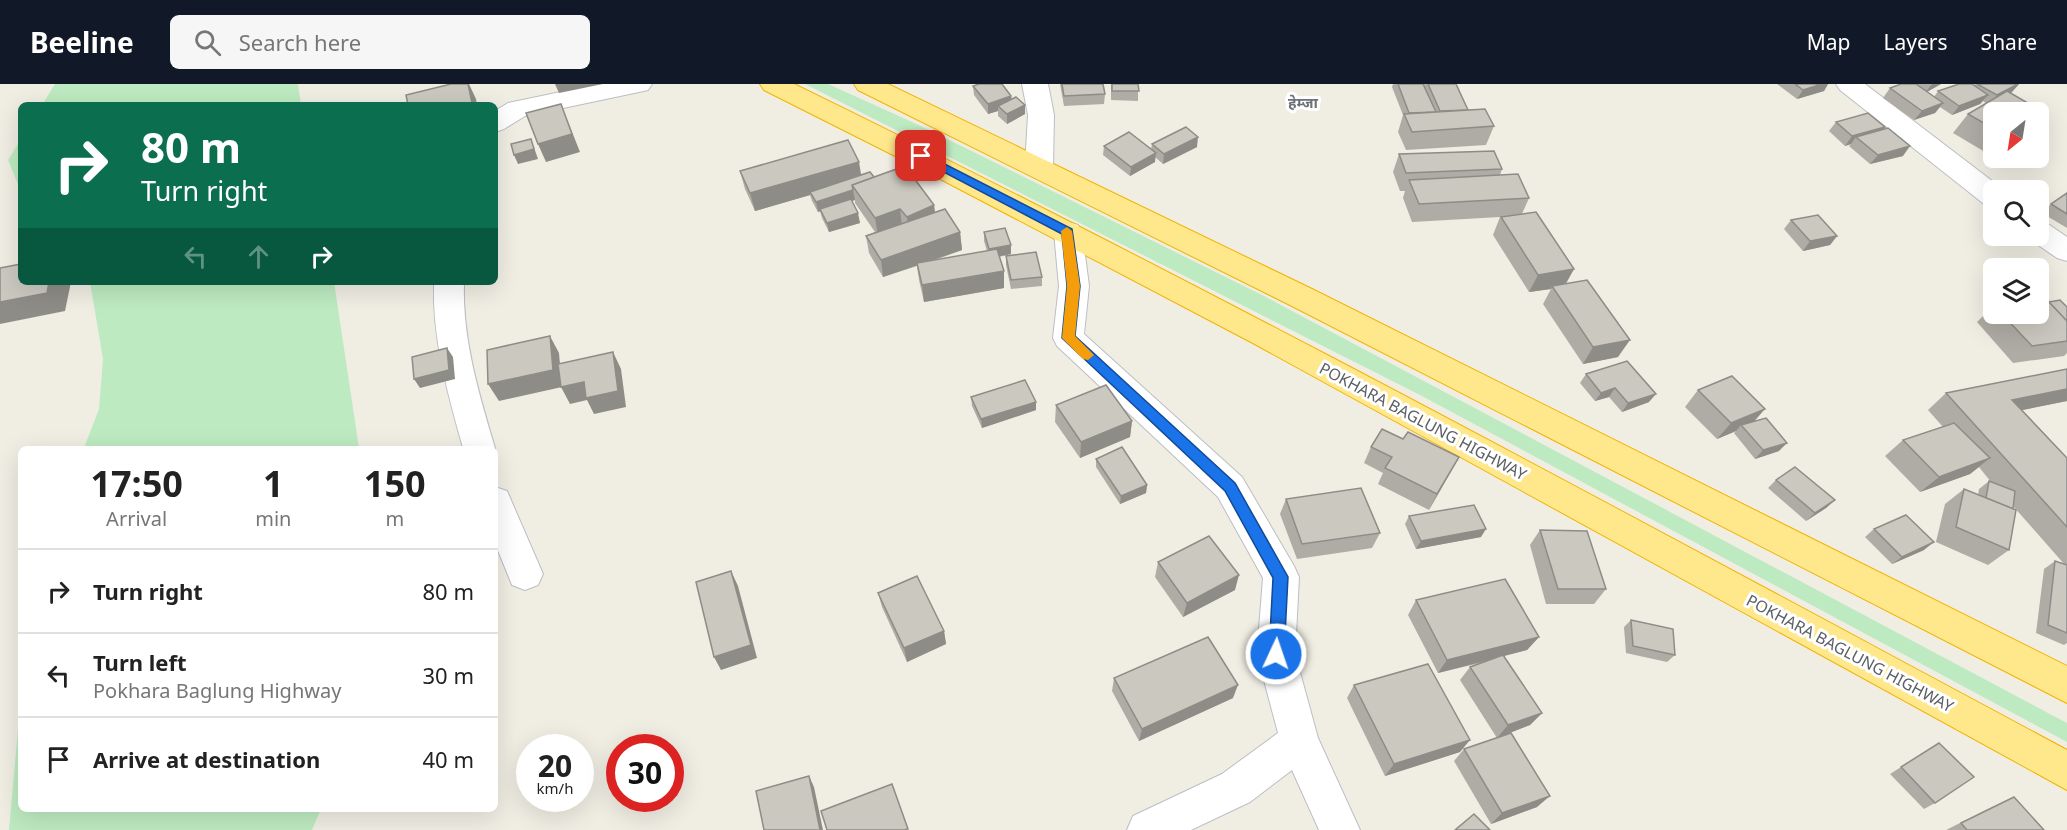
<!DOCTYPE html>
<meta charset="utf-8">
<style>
:root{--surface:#fff;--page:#f6f6f6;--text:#222;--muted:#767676;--line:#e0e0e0;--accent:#111827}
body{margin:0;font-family:"Noto Sans","Noto Sans Devanagari",sans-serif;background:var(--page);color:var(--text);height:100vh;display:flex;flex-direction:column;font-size:22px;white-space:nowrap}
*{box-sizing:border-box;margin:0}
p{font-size:20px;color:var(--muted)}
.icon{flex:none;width:33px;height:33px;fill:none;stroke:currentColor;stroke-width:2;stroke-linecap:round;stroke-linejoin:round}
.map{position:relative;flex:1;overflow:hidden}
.details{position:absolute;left:18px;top:362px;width:480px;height:366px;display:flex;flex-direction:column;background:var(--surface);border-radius:9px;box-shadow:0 6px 24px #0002}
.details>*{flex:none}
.banner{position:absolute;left:18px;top:18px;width:480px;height:183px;border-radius:9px;box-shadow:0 6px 24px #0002;background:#0b6e4f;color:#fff;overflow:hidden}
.needle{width:39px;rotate:210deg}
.buttons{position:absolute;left:1983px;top:18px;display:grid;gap:12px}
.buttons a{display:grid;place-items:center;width:66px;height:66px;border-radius:9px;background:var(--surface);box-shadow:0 6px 24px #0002;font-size:30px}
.speed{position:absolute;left:516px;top:650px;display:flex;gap:12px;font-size:30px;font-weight:700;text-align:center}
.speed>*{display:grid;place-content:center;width:78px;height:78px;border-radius:50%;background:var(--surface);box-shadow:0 6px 24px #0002;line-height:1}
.speed small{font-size:15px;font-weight:400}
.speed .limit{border:9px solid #d22;background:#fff;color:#111}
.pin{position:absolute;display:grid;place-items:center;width:51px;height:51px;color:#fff;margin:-26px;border-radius:12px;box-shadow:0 3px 9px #0006}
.me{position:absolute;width:66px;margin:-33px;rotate:3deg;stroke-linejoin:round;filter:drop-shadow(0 0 4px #0008)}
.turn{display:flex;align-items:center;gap:21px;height:126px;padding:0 24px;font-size:27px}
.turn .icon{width:78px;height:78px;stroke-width:2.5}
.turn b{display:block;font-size:42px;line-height:51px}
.lanes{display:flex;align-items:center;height:57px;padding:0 24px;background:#0003;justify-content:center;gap:30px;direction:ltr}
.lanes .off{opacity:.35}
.eta{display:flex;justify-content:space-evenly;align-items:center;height:102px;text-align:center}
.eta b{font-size:36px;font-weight:700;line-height:42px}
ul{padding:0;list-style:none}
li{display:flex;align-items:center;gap:18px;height:84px;padding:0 24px;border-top:2px solid var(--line)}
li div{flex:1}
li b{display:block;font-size:22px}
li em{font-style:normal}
header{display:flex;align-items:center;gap:36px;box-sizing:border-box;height:84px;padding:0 30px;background:var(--accent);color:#fff}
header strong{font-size:28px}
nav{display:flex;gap:33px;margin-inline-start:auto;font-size:21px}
.search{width:420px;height:54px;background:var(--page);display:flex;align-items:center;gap:15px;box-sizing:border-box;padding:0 21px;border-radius:9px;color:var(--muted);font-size:22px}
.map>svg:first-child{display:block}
.green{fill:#bdeac0}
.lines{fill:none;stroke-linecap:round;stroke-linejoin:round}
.street-casing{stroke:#bbbec4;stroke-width:2}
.highway-casing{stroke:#f3b300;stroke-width:2}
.street{fill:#fff;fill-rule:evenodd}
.highway{fill:#ffe78b;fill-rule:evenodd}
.wall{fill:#afaca5}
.shaded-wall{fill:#8e8c86}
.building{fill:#cbc8c0;stroke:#8e8c86;stroke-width:1.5}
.route{fill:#1a73e8;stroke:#114b97;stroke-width:1.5}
.slow{fill:#f59e0b}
.labels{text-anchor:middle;stroke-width:6;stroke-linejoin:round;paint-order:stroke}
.far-neighbourhood-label{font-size:15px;font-weight:bold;fill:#6c7278;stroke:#fff}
.street-label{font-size:16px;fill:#5b6066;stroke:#fff}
</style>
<header>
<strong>Beeline</strong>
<div class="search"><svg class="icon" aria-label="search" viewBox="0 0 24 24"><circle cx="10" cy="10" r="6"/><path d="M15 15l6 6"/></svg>Search here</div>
<nav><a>Map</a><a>Layers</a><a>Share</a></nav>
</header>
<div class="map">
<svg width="2067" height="746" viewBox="0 0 2067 746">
<rect width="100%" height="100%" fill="#f0eee3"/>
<!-- green -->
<g class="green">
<path d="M55 0H298L301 21H42Z"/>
<path d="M805 0H828L921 42 1264 212 2067 639V658L1420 311Z"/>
<path d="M21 55V108L8 76Z"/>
<path d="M90 198H334L359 364H84L99 325 103 275Z"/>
<path d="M21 611V724L321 725 312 746H9Z"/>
</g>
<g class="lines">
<defs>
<g id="street">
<path d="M599 0H652L648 6 639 8 525 32 504 45 495 48V27L508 19Z"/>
<path d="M1022 0H1048L1054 31 1053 83 1049 89 1039 92 1029 89 1025 83 1028 31Z"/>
<path d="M1836 0H1865L2004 106H1994V122L1984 120 1840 6Z"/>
<path d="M2038 137 2048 140 2067 153V177L2057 174 2028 154 2026 152H2038Z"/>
<path d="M1068 138 1078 141 1082 148 1089 202 1084 250 1242 393 1294 482 1299 493 1295 570 1318 654 1360 746H1319L1292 686 1250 718 1191 746H1127L1133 732 1222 690 1278 649 1257 570 1263 494 1218 413 1057 262 1053 254 1059 202 1054 148 1058 141Z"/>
<path d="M434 198H464C462 255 479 310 495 364V365L463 364C448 310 432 255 434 198Z"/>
<path d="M495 403 507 407 543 490 538 501 525 506 512 501 495 459Z"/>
</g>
<g id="highway">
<path d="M760 0H794C1224 210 1645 440 2067 666V706L1251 258 927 88 764 6Z"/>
<path d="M854 0H888L1312 205 2067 582V619L1290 221 858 6Z"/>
</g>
</defs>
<!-- street casing -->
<use href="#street" class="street-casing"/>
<!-- highway casing -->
<use href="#highway" class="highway-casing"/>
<!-- street -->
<use href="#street" class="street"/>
<!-- highway -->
<use href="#highway" class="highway"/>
</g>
<!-- wall -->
<g class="wall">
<path d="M1060 0H1103L1105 10 1104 20 1064 22Z"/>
<path d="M1111 0H1138V17L1111 16Z"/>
<path d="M1393 0H1456L1468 26 1494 42 1486 61 1406 66 1398 48 1403 31 1392 3Z"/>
<path d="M1777 0H1828L1824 7 1797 15Z"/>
<path d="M1901 0H1941L1927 8 1934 13 1938 7 1974 1 1975 0H2019L1994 28V69L1990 71 1953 49 1968 30 1986 19 1983 17 1980 20 1952 31 1940 23 1935 29 1914 36 1883 14 1890 4Z"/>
<path d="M973 2 1011 12 1012 15 1025 21V30L1007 40 998 32V27L988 30 974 11Z"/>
<path d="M1836 38 1885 43 1883 46 1903 72 1870 80 1849 62 1851 60 1845 62 1829 47Z"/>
<path d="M1152 60 1197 63 1163 80 1155 73V78L1130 92 1103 71 1104 62 1151 65Z"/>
<path d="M1399 70 1502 85 1500 91 1529 114 1522 130 1574 185 1566 200 1618 273 1583 280 1543 220 1551 205 1529 208 1493 151 1500 133 1412 138 1403 114 1405 107H1400L1393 88Z"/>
<path d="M740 87 861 91 874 93 934 121 935 128 960 148 962 166 935 176 987 167 984 157V148L1011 170 999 173 1004 187V204L924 218 919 196 917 182 883 193 869 169 866 152 875 148 855 119V116L851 117 860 139 829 148 822 134 820 127 818 128 812 117 810 111 755 127 745 105Z"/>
<path d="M2067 109V144L2042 129 2051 120Z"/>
<path d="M1791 136 1837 152 1830 161 1803 167 1784 145Z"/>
<path d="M1006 172 1042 193V202L1011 205 1006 181Z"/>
<path d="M2049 218 2067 223V269L2064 272 2013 279 1977 238 1994 221V230H2038Z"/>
<path d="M2067 285V317L2022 326 2067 374V559L2064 561 2036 549 2044 485 2055 477 2065 481 2013 422 2009 466 1988 481 1936 458 1945 420 1964 405 1978 411 1979 405 1989 397 1991 398 1979 383 1970 390 1920 408 1885 372 1903 356 1943 343 1928 326 1946 309Z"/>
<path d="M1586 290 1649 318 1622 328 1609 313 1595 317 1580 299Z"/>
<path d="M1698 306 1754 337 1779 367 1755 375 1734 349 1736 347 1717 355 1685 323Z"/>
<path d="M971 313 1036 326 982 344 972 322Z"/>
<path d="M1056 321 1132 337 1130 353 1080 374 1055 338Z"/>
<path d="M1403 355 1459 373 1429 426 1378 400 1383 389 1364 379 1371 363Z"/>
<path d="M1096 375 1147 401 1146 409 1120 420 1096 383Z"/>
<path d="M1776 396 1835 416 1826 424 1806 437 1768 404Z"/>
<path d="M1286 415 1380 449 1372 464 1297 475 1280 430Z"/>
<path d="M1409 432 1481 453 1416 465 1405 440Z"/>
<path d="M1874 445 1924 466 1892 480 1865 453Z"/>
<path d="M1540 446 1606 505 1594 520H1546L1530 461Z"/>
<path d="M1158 478 1235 506 1183 533 1155 493Z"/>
<path d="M878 509 944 547 946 560 907 578 882 523Z"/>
<path d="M1416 516 1539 553 1527 566 1504 572 1542 629 1530 641 1499 653 1537 723 1491 740 1454 677 1464 665 1497 654 1460 596 1470 583 1484 578 1438 589 1408 531Z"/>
<path d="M1631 536 1675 571 1667 578 1626 569 1624 543Z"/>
<path d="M1114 594 1233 614 1139 657 1112 607Z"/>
<path d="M1354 601 1460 668 1385 692 1347 614Z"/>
<path d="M1939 659 1935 719 1924 725 1890 690Z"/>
<path d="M2014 713 2044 746H1946L1990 724Z"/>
</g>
<!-- shaded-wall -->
<g class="shaded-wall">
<path d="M468 0H469L476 15 477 21H464Z"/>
<path d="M555 0H603L559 9Z"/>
<path d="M1822 0H1828L1824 7 1797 15 1803 6Z"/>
<path d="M1932 0H1941L1925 9Z"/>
<path d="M2018 0H2019L2012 8 1989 21 1997 11Z"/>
<path d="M1988 11 1980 20 1952 31 1959 22Z"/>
<path d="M1011 12 1012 22H998V27L988 30V20Z"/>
<path d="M1943 19 1935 29 1914 36 1922 27Z"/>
<path d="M561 20 580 68 546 78 538 60Z"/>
<path d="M1025 21V30L1007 40V30Z"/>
<path d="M1885 43 1878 53H1856L1851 60 1845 62 1852 52Z"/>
<path d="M1198 53 1197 63 1163 80 1164 70Z"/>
<path d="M531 55 538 75 518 80 514 71Z"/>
<path d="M1910 62 1903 72 1870 80 1878 71Z"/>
<path d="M1156 69 1155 78 1130 92 1131 83Z"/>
<path d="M859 78 862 96 810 108V111L755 127 750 109Z"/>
<path d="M853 106 855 116 818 128 816 118Z"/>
<path d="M934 121 936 139 909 151 907 133Z"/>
<path d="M900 125 902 143 878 152 875 134Z"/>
<path d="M858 129 860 139 829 148 827 139Z"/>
<path d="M960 148 962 166 883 193 881 176Z"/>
<path d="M1837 152 1830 161 1803 167 1810 157Z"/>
<path d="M1011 161V170L990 174 989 165Z"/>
<path d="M1574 185 1564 202H1552L1551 205 1529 208 1538 191Z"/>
<path d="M1004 187V204L924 218 922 201Z"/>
<path d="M49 198H71L65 227 0 240V218Z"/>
<path d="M550 252 559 269 562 303 499 317 488 300Z"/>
<path d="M1630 256 1618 273 1583 280 1593 263Z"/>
<path d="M447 264 453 273 455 295 420 304 414 295Z"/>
<path d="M613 268 621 285 626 323 594 330 587 316 570 320 561 303 584 298Z"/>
<path d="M1615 304 1609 313 1595 317 1601 309Z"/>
<path d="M2067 305V317L1993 332 2012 316Z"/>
<path d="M1656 310 1649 318 1622 328 1628 319Z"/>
<path d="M1036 318V326L982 344 981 335Z"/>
<path d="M1765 325 1751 341H1741L1736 347 1717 355 1731 339Z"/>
<path d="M1132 337 1130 353 1080 374 1081 358Z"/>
<path d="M1787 359 1779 367 1755 375 1763 366Z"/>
<path d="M1459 373 1450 389 1429 426 1437 410Z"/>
<path d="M1990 374 1970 390 1920 408 1939 393Z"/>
<path d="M1147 401 1146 409 1120 420 1121 412Z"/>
<path d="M1835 416 1826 424 1806 437 1815 429Z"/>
<path d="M1486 445 1481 453 1416 465 1421 457Z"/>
<path d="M1934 458 1924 466 1892 480 1902 473Z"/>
<path d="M731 487 738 502 757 574 721 586 714 573Z"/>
<path d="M1239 491 1235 506 1183 533 1187 519Z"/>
<path d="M944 547 946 560 907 578 904 564Z"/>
<path d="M1539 553 1527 566 1438 589 1447 576Z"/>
<path d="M1238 601 1233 614 1139 657 1142 645Z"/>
<path d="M1542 629 1530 641 1497 654 1508 641Z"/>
<path d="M1470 656 1460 668 1385 692 1394 680Z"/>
<path d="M809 692 814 703 823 746H820Z"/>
<path d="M1550 712 1537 723 1491 740 1502 729Z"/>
</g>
<!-- building -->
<g class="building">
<path d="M451 0H468L472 19 464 21H408L406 11Z"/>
<path d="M979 0H1002L1011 12 988 20 973 2Z"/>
<path d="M1062 0H1103L1105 10 1064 12Z"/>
<path d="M1112 0H1138L1139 7H1112Z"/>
<path d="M1398 0H1423L1436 28 1409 29Z"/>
<path d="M1428 0H1456L1468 26 1440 27Z"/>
<path d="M1795 0H1822L1803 6Z"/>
<path d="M1901 0H1916L1943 19 1922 27 1890 4Z"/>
<path d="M1959 0H1972L1988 11 1959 22 1938 7Z"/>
<path d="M1977 0H2018L1997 11Z"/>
<path d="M2007 7 2045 29 2038 33V28H1994V45L1968 30Z"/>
<path d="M1016 13 1025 21 1007 30 998 22Z"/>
<path d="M561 20 572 50 538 60 526 29Z"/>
<path d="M1485 25 1494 42 1412 48 1404 30Z"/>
<path d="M1868 29 1885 43 1852 52 1836 38Z"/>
<path d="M1186 43 1198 53 1164 70 1152 60Z"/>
<path d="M1888 44 1910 62 1878 71 1856 53Z"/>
<path d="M1129 48 1156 69 1131 83 1104 62Z"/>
<path d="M531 55 534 65 514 71 511 60Z"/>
<path d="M848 56 859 78 750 109 740 87Z"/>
<path d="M1494 67 1502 85 1406 89 1399 70Z"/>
<path d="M905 82 934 121 907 133 900 125 875 134 852 101Z"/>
<path d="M870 88 874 93 852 101 853 106 816 118 810 108Z"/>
<path d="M1518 90 1529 114 1419 120 1409 96Z"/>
<path d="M2067 109V130L2051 120Z"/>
<path d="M851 115 858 129 827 139 820 125Z"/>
<path d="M945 125 960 148 881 176 866 152Z"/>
<path d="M1536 128 1574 185 1538 191 1501 133Z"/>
<path d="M1818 131 1837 152 1810 157 1791 136Z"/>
<path d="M1005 144 1011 161 989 165 984 148Z"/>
<path d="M997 165 1004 187 922 201 917 179Z"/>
<path d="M1036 168 1042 193 1011 196 1006 172Z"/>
<path d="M21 180V198H49L47 209 0 218V184Z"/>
<path d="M1587 196 1630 256 1593 263 1552 202Z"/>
<path d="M2045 213 2067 237V257L2032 262 2002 230H2038V214Z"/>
<path d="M2060 216 2067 223V237L2049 218Z"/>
<path d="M550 252 553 286 488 300 487 266Z"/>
<path d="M447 264 449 286 414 295 412 273Z"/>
<path d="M613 268 618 307 586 314 584 298 561 303 558 280Z"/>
<path d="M1627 277 1656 310 1628 319 1615 304 1601 309 1586 290Z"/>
<path d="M2067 285V305L2012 316 2067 374V443L1946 309Z"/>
<path d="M1732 292 1765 325 1731 339 1698 306Z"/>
<path d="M1025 296 1036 318 981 335 971 313Z"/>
<path d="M1106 301 1132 337 1081 358 1056 321Z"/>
<path d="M1766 334 1787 359 1763 366 1741 341Z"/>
<path d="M1954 339 1990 374 1939 393 1903 356Z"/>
<path d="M1382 345 1403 355 1408 348 1459 373 1437 410 1385 384 1392 373 1371 363Z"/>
<path d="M1122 363 1147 401 1121 412 1096 375Z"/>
<path d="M1795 383 1835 416 1815 429 1776 396Z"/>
<path d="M1989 397 2015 407 2013 425 1986 414Z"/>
<path d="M1361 404 1380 449 1302 460 1286 415Z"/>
<path d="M1964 405 2016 426 2009 466 1956 443Z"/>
<path d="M1474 421 1486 445 1421 457 1409 432Z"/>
<path d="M1906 431 1934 458 1902 473 1874 445Z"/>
<path d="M1540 446 1587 447 1606 505H1558Z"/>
<path d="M1209 452 1239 491 1187 519 1158 478Z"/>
<path d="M2055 477 2067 481V549L2048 541Z"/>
<path d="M731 487 751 561 714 573 696 498Z"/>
<path d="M917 492 944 547 904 564 878 509Z"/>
<path d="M1505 495 1539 553 1447 576 1416 516Z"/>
<path d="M1631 536 1673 545 1675 571 1633 562Z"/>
<path d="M1208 553 1238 601 1142 645 1114 594Z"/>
<path d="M1503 571 1542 629 1508 641 1470 583Z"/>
<path d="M1428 580 1470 656 1394 680 1354 601Z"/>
<path d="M1511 649 1550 712 1502 729 1464 665Z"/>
<path d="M1939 659 1974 693 1935 719 1901 683Z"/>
<path d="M809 692 820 746H764L756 707Z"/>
<path d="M892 700 908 745 904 746H827L821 727Z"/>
<path d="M2014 713 2044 746H1967L1961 739Z"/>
<path d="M1474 730 1490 746H1455Z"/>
</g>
<!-- route -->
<path class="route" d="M921 68 1072 145 1080 202 1075 252 1235 399 1288 493 1284 570 1282 575 1276 577 1271 575 1269 570 1273 494 1225 407 1062 254 1067 202 1062 150 917 74V69Z"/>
<!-- slow -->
<path class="slow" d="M1067 143 1072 147 1080 202 1075 252 1094 271 1088 276 1083 275 1062 254 1067 202 1061 147Z"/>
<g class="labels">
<!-- far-neighbourhood labels -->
<g class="far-neighbourhood-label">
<text x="1303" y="24">हेम्जा</text>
</g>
<!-- street labels -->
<g class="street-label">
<text transform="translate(1423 337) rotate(28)" y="6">POKHARA BAGLUNG HIGHWAY</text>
<text transform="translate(1850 569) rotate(28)" y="6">POKHARA BAGLUNG HIGHWAY</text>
</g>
</g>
</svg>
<div class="buttons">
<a><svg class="needle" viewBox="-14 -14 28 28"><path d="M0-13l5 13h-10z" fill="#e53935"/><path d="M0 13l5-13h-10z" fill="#767676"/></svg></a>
<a><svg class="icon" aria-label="search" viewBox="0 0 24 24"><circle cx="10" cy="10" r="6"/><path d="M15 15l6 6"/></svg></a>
<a><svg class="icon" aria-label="layers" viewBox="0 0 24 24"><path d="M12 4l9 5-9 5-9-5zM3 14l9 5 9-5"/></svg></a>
</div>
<div class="speed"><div>20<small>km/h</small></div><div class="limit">30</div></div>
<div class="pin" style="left:921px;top:72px;background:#d93025"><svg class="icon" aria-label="arrive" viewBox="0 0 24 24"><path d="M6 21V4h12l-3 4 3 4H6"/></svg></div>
<svg class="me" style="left:1276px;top:570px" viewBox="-20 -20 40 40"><circle r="17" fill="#1a73e8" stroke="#fff" stroke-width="3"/><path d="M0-11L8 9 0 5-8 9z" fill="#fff"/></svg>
<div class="banner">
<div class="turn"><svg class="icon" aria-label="right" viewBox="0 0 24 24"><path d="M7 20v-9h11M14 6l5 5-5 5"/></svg><div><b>80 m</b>Turn right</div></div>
<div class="lanes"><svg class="icon off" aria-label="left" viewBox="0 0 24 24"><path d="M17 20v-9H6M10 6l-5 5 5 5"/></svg><svg class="icon off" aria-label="ahead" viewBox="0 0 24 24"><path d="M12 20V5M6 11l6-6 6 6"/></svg><svg class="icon" aria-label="right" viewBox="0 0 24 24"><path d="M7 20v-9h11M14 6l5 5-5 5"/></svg></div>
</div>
<section class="details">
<div class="eta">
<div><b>17:50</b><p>Arrival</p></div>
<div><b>1</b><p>min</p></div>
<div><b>150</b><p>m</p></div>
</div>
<ul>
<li><svg class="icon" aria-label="right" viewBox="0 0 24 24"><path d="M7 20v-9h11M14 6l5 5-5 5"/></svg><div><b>Turn right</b></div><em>80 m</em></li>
<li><svg class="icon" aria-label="left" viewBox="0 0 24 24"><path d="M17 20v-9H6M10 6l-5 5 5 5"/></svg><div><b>Turn left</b><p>Pokhara Baglung Highway</p></div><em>30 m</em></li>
<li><svg class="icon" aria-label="arrive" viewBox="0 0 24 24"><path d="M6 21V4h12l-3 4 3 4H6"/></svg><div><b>Arrive at destination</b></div><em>40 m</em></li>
</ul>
</section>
</div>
